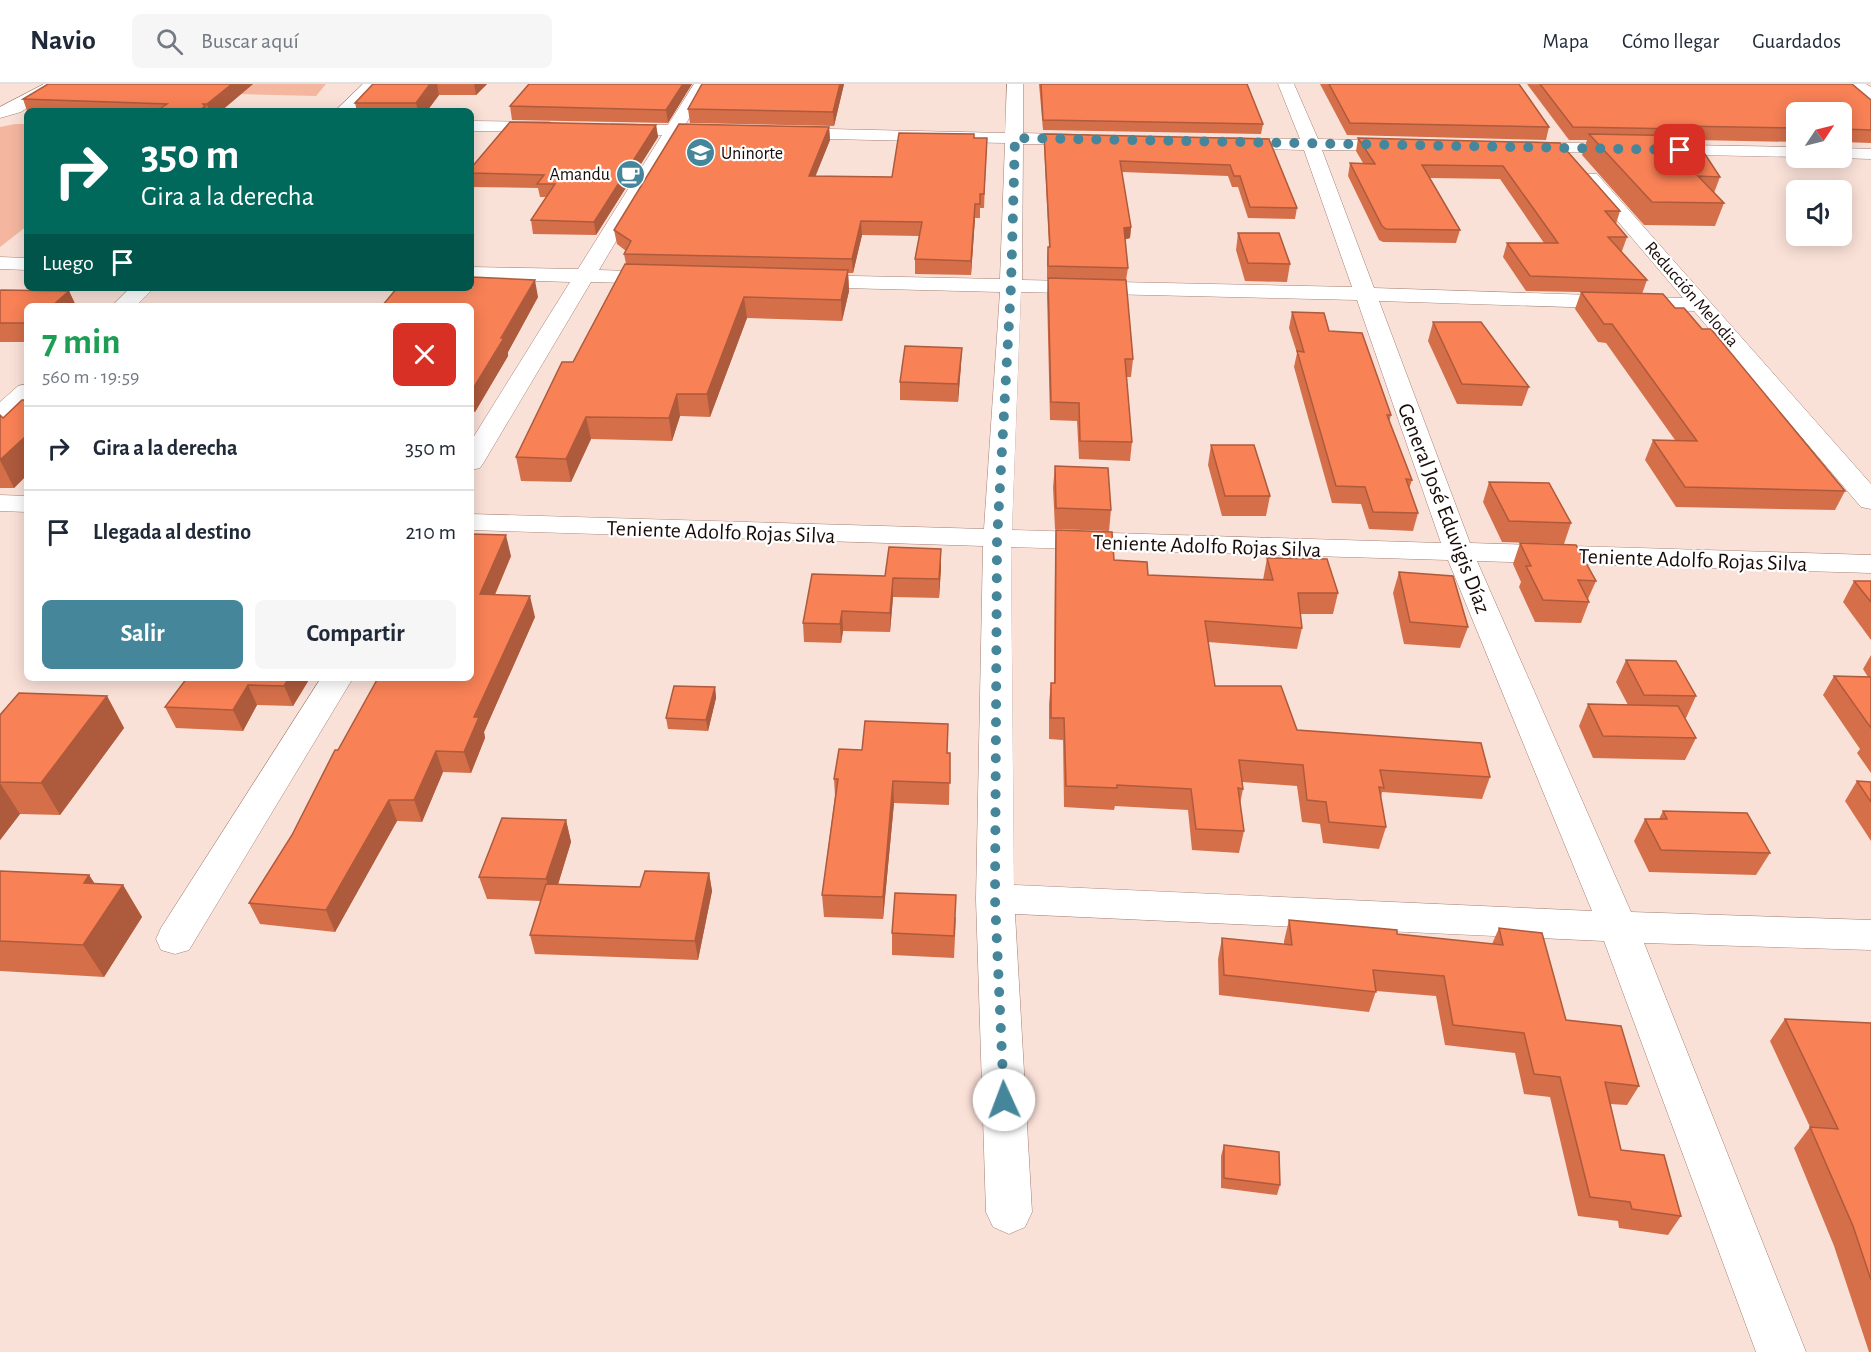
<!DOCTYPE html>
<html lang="es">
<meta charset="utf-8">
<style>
:root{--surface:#fff;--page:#f6f6f7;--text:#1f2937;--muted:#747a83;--line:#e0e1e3;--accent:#46869a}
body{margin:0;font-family:"Alegreya Sans",sans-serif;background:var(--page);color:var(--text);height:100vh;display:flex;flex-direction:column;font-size:22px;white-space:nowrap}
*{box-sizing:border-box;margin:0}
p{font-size:20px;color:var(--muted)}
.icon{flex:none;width:33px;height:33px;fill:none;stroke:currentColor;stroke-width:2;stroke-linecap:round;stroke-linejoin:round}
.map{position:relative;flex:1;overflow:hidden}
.sheet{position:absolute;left:24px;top:219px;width:450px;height:378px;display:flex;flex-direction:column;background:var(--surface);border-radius:9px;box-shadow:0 3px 15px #0003}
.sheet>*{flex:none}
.banner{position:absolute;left:24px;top:24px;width:450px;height:183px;border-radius:9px;box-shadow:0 3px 15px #0003;background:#00695c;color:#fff;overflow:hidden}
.needle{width:39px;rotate:55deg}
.tools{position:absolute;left:1786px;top:18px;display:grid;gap:12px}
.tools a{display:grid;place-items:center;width:66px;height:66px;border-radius:9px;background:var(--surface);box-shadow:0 3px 15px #0003;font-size:30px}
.pin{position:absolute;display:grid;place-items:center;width:51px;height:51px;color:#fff;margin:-26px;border-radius:12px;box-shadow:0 3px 9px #0006}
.me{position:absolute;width:66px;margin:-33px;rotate:358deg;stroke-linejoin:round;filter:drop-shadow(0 0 4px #0008)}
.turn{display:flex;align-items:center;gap:21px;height:126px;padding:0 18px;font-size:27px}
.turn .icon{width:78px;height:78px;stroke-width:2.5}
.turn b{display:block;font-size:42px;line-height:51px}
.then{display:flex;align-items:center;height:57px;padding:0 18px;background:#0003;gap:12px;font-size:22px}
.round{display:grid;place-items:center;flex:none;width:63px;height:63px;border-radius:9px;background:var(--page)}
.summary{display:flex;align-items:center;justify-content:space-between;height:102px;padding:0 18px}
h1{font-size:36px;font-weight:700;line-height:45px;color:#1e9e55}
.cta{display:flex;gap:12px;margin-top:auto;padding:12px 18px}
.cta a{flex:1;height:69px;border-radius:9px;background:var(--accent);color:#fff;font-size:24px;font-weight:700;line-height:69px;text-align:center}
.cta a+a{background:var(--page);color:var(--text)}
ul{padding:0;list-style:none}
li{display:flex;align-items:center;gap:18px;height:84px;padding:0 18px;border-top:2px solid var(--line)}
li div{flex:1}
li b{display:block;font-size:22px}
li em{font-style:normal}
header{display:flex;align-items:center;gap:36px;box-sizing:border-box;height:84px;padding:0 30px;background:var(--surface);border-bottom:2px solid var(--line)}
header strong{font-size:28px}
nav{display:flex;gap:33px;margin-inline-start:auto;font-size:21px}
.search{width:420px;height:54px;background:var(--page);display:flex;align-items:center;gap:15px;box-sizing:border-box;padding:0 21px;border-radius:9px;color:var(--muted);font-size:22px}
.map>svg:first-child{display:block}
.green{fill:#f5b6a0}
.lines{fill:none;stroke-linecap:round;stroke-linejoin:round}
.minor-casing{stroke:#a47e71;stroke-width:1}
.minor{fill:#fff;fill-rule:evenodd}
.wall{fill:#d56f4a}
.shaded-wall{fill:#ae5a3c}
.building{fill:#f88156;stroke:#ae5a3c;stroke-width:1.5}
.route{stroke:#46869a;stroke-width:10;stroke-dasharray:0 18}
.labels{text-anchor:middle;stroke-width:4.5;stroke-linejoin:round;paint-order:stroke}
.far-poi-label{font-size:18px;fill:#190b07;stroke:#fff;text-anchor:start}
.far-street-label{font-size:18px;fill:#190b07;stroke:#fff}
.street-label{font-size:22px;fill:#190b07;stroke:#fff}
</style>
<header>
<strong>Navio</strong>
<div class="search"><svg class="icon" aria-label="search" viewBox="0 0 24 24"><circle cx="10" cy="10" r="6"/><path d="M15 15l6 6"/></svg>Buscar aquí</div>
<nav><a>Mapa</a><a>Cómo llegar</a><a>Guardados</a></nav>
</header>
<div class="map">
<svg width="1871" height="1268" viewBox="0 0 1871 1268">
<rect width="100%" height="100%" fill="#fae1d8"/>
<!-- green -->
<g class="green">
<path d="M213 0H326L316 12 200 9Z"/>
<path d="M15 40H27V142L0 163V43Z"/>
</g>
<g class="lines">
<defs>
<g id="minor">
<path d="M44 0H63L21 28 0 34V23Z"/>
<path d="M363 0H380L353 27H335Z"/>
<path d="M694 0H710L685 41 721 42 730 47 721 52 679 51 599 186 663 188 671 189 674 194 671 199 663 200 591 198 484 378 480 384 471 386V357L570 198 471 195V183L578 185 662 51 611 50 602 45 611 40 668 41Z"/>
<path d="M1007 0H1023V49L1090 51 1099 56 1090 61 1023 60 1022 196 1352 203 1304 66 1226 64 1217 59 1226 54 1300 55 1278 0H1294L1318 55 1402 57 1411 62 1402 67 1322 66 1374 204 1683 214 1581 94 1583 90H1597L1871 400V425L1861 423 1694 227 1379 217 1470 459 1871 471V489L1477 477 1631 828 1871 836V866L1644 859 1806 1268H1756L1604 857 1015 830 1032 1128 1025 1143 1009 1150 993 1143 986 1128 976 815 983 462 471 446V430L984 445 1000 208 804 203 796 202 793 197 796 192 804 191 1000 195 1005 59 785 54 776 49 785 44 1005 49ZM1021 208 1357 216 1441 459 1012 446ZM1011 463 1448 476 1592 827 1014 801Z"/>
<path d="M1848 0H1866L1871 3V16L1865 14Z"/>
<path d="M471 37 550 38 559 43 550 48 471 47Z"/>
<path d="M1520 58 1797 63V73L1514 67 1511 63 1514 59Z"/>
<path d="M1842 64 1871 65V75L1838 74H1842Z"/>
<path d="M0 173 27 174V186L0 185Z"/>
<path d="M130 204H154L136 222H112Z"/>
<path d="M27 300V320L9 336 0 338V318L18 302Z"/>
<path d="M0 411 27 412V428L0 427Z"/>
<path d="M321 594H353L189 866 175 870 161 866 156 855 161 844Z"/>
</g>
</defs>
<!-- minor casing -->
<use href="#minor" class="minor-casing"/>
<!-- minor -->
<use href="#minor" class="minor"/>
</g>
<!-- wall -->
<g class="wall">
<path d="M48 0H253L221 27H27L23 15Z"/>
<path d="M373 0H487L476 11H439L427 27H357L355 19Z"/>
<path d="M529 0H692L668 39 512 36 510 22Z"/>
<path d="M844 0 834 42 690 39 688 25Z"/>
<path d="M1039 0H1247L1263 40 1261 50 1043 46Z"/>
<path d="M1320 0H1519L1549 43 1546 56 1347 51Z"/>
<path d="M1527 0H1852L1871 16V59L1842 58V28H1797V58L1696 56 1720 93 1714 109 1724 119 1715 142 1644 141 1582 71 1587 56H1569Z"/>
<path d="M656 41 658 53 596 151 533 150 531 136 546 113H540L538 104 471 103V84Z"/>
<path d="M829 43 830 56 815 92 892 93 974 54H987L984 124H980V134H975L971 191 915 190V175L919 152 862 151 853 189H848L849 207 842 237 747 234 710 333 680 332 672 357 591 355 571 398 521 397 516 373 573 278 626 180 624 170 626 167 617 160 614 146Z"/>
<path d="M1044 50 1269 55 1297 124 1295 135 1248 134 1238 103H1232L1228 92 1122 88 1131 143 1130 154 1125 155 1128 184 1126 196 1133 275 1131 293H1126L1132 358 1130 377 1079 375 1077 337 1050 336 1047 211 1048 194H1047V175L1048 163H1049L1044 61Z"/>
<path d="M1358 54 1560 59 1620 127 1616 140 1627 153 1622 167H1621L1647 196 1642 210 1675 224 1702 245 1845 407 1835 426 1676 423 1645 376 1653 356H1675L1606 259 1598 258 1575 225 1581 208 1526 207 1503 173 1507 159H1544L1500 95 1430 94 1460 146 1456 159 1383 158 1379 156 1348 92 1350 79H1363L1356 67Z"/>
<path d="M1238 149 1290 180 1287 198 1245 197 1236 166Z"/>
<path d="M0 207H69L76 222H27V258H0Z"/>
<path d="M538 213 508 268V272L475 328H471V222Z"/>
<path d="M1292 228 1329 247 1391 331 1389 338 1412 396 1409 405 1418 429 1413 447 1369 445 1361 420 1332 419 1294 283 1297 269 1289 244Z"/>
<path d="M1433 238 1529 303 1522 322 1457 320 1428 257Z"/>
<path d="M961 281 958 318 900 316V298Z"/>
<path d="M27 316V391L14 404H0V331L3 334Z"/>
<path d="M1211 361 1270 412 1266 432H1222L1208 381Z"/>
<path d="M1055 382 1111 426 1109 447 1055 445 1053 403Z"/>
<path d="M1489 398 1571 439 1564 460 1502 458 1483 418Z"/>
<path d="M1056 446 1114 476 1148 491 1263 496 1267 474 1338 509 1333 530H1300L1302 544 1297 565 1208 558 1215 602 1297 646 1490 693 1482 715 1382 708 1381 714 1386 743 1379 765 1323 759 1320 740 1302 738 1297 702 1242 698 1243 705 1240 720 1244 747 1239 769 1192 766 1188 726 1115 722 1114 726 1064 723 1063 656 1049 655V620L1051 599H1054L1055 467Z"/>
<path d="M471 450 511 472 495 511 535 533 484 648 485 654 471 689 443 688 422 738 397 737 335 848 260 840 249 819 292 751 338 666Z"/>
<path d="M1520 459 1596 497 1588 515 1589 518 1581 539 1535 538 1519 503 1521 498 1513 480Z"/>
<path d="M941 484 939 514 893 513 890 548 843 547 841 559 804 558 803 539 885 492Z"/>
<path d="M1399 488 1468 543 1460 564 1404 560 1393 509Z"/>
<path d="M1854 497H1871V556L1843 518Z"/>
<path d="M1871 571V689L1857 669 1860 665 1823 611 1834 592 1868 593 1863 585Z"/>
<path d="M1626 576 1696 612 1686 634H1684L1696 654 1685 676 1593 674 1579 642 1588 620 1628 621 1616 598Z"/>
<path d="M187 594H310L293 622 257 621 243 647 176 644 165 623Z"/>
<path d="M715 603 716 614 708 647 668 645 666 634Z"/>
<path d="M107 612 124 644 60 731 20 730 0 756V631Z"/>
<path d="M948 669H950L949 721 894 719 883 835 824 833 822 811 835 712 834 695Z"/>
<path d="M1857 697 1871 698V757L1845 717Z"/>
<path d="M1663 727 1770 769 1756 791 1649 788 1634 757 1645 735H1659Z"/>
<path d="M566 736 571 758 558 800 640 803 709 789 712 807 698 876 535 870 530 851 541 817 487 815 479 793Z"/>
<path d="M0 787 89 791 95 800 123 801 142 833 104 893 0 887Z"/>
<path d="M956 833 954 874 892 871V849Z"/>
<path d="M1289 836 1397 850 1492 860 1499 844 1566 936 1639 1002 1627 1021 1610 1020 1621 1066 1681 1132 1668 1151 1619 1144 1618 1137 1578 1132 1550 1013 1524 1010 1515 969 1445 961 1436 912 1376 907 1369 928 1219 911 1218 875 1222 854 1284 860V857Z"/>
<path d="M1785 935 1871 939V1268H1869L1834 1162 1794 1064 1810 1043 1770 957Z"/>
<path d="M1224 1061 1280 1101 1277 1111 1221 1104V1072Z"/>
</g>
<!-- shaded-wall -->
<g class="shaded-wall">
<path d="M232 0H253L221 27H209L207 20Z"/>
<path d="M430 0H437L439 11 427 27H418L416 19Z"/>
<path d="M474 0H487L476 11Z"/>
<path d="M683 0H692L668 39 666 26Z"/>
<path d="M840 0H844L834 42 833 28Z"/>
<path d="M205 22 206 27H199Z"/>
<path d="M656 41 658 53 596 151 594 138Z"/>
<path d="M829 43 830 56 810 106 809 92Z"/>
<path d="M975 120V134L971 191V177Z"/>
<path d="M861 137 862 151 853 189 852 175Z"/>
<path d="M1131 143 1130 154 1123 156 1124 144Z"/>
<path d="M848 186 849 207 842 237 841 216Z"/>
<path d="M535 196 538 213 508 268V272L475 328 471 314V308Z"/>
<path d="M69 207 76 222H52Z"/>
<path d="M744 213 747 234 710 333 707 310Z"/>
<path d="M962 264 961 281 958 318V300Z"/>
<path d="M677 310 680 332 672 357 669 334Z"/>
<path d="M586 333 591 355 571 398 566 375Z"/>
<path d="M27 351V391L14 404 0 376Z"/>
<path d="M506 451 511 472 486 531 480 510Z"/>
<path d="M941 465V484L939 514V495Z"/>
<path d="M893 494V513L890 548V529Z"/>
<path d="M530 512 535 533 484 648 485 654 471 689 464 668 474 633Z"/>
<path d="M842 527 843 547 841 559 840 540Z"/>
<path d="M289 594H310L293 622 284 602Z"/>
<path d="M248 601 257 621 243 647 233 626Z"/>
<path d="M715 603 716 614 708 647 706 636Z"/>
<path d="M107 612 124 644 60 731 41 699Z"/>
<path d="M436 667 443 688 422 738 414 716Z"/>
<path d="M893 697 894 719 883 835V813Z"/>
<path d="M0 699 20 730 0 756Z"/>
<path d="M389 716 397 737 335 848 326 826Z"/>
<path d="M566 736 571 758 553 817 546 795Z"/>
<path d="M709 789 712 807 698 876 695 857Z"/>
<path d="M89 791 109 822 123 801 142 833 104 893 83 861 84 799Z"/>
</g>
<!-- building -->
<g class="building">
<path d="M48 0H232L207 20H203L205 22 199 27H157L167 20 23 15Z"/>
<path d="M373 0H430L416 19H355Z"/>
<path d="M529 0H683L666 26 510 22Z"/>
<path d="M702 0H840L833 28 688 25Z"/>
<path d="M1041 0H1247L1263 40 1043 36Z"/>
<path d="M1329 0H1519L1549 43 1350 39Z"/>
<path d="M1540 0H1852L1871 16V46L1842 45V28H1797V44L1679 42 1681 45 1573 43Z"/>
<path d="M510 38 656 41 594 138 531 136 555 100H537L544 91 471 89V84Z"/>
<path d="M679 40 829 43 809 92 892 93 899 49 974 50V54H987L984 110H980V120H975L971 177 915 175 922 138 861 137 852 175 624 170 631 157 614 146Z"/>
<path d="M1044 50 1269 55 1297 124 1250 123 1240 92H1234L1230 81 1120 77 1131 143 1124 144 1128 184 1048 182V163H1050Z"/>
<path d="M1589 50 1693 52 1720 93 1698 92 1724 119 1652 118Z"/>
<path d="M1358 54 1560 59 1620 127H1605L1627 153H1608L1647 196 1530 192 1507 159H1558L1503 82 1422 81 1460 146 1386 145 1382 142 1350 79 1375 80Z"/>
<path d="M1238 149H1279L1290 180 1248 179Z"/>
<path d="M625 180 848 186 841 216 744 213 707 310H677L669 334 586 333 566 375 516 373 562 278H573Z"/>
<path d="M471 193 535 196 501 254H504L471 308V222H382L397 204H471Z"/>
<path d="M1048 194 1126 196 1133 275H1125L1132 358 1080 357 1079 319 1051 318Z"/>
<path d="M1 206 69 207 52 222H27V239H0V207Z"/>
<path d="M1581 208 1663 210 1675 224H1684L1702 245H1711L1845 407 1685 403 1653 356 1697 357 1612 240H1604Z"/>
<path d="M1292 228 1324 229 1329 247 1362 249 1391 331H1387L1412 396 1406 395 1418 429 1373 428 1365 403 1336 402 1297 267 1304 268Z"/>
<path d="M1433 238H1481L1529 303 1462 300Z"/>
<path d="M905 262 962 264 958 300 900 298Z"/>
<path d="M22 316H27V351L0 376V331L3 334Z"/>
<path d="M1211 361H1254L1270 412H1225Z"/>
<path d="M1055 382 1108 384 1111 426 1056 424Z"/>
<path d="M1489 398 1549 399 1571 439 1509 437Z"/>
<path d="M1056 446 1112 448 1114 476 1147 478 1148 491 1273 496 1267 474 1327 475 1338 509H1298L1302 544 1205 537 1215 602H1281L1297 646 1481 659 1490 693 1380 686 1384 704 1379 703 1386 743 1329 738 1326 718 1307 716 1303 681 1239 676 1243 705 1238 704 1244 747 1196 745 1191 705 1117 701V704L1066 702 1064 634H1051V599H1055Z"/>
<path d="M471 450 506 451 480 510 530 512 474 633H479L464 668 436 667 414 716H389L326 826 249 819 292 751 335 666H338L378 594H471Z"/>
<path d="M1520 459 1576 461 1596 497 1578 496 1589 518 1543 516 1526 482H1531Z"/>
<path d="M889 463 941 465 939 495 893 494 890 529 842 527 840 540 803 539 812 490 885 492Z"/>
<path d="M1399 488 1453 492 1468 543 1410 538Z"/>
<path d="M1854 497H1871V518Z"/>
<path d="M1626 576 1676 577 1696 612 1644 611Z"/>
<path d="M1834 592 1871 593V644Z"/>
<path d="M187 594H289L284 602 248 601 233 626 165 623Z"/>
<path d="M674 602 715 603 706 636 666 634Z"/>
<path d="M19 609 107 612 41 699 0 698V631Z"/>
<path d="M1588 620 1678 622 1696 654 1603 652Z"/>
<path d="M865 637 948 640 947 669H950V699L893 697 883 813 822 811 838 695H834L839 665 862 666Z"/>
<path d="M1857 697 1871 698V718Z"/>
<path d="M1663 727 1747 729 1770 769 1661 766 1645 735H1667Z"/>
<path d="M502 734 566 736 546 795 479 793Z"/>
<path d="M0 787 89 791 84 799 123 801 83 861 0 857Z"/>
<path d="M645 787 709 789 695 857 530 851 546 800 640 803Z"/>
<path d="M895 809 956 811 954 852 892 849Z"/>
<path d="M1289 836 1397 846V850L1503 861 1499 844 1542 849 1566 936 1621 942 1639 1002 1605 998 1621 1066 1664 1071 1681 1132 1632 1125 1630 1118 1590 1113 1560 993 1534 990 1524 949 1453 941 1444 892 1373 886 1376 908 1224 891 1222 854 1292 861Z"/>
<path d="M1785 935 1871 939V1196L1853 1142 1810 1043 1838 1045Z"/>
<path d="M1224 1061 1279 1068 1280 1101 1224 1094Z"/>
</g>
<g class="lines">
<!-- route -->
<path class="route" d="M1004 1016 995 815 997 456 1011 202 1015 54 1680 66"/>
</g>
<!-- icons -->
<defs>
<symbol id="university-disc" viewBox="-11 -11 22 22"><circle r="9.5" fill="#46869a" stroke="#fff"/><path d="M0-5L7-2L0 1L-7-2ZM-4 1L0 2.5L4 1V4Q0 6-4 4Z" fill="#fff"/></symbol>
<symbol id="cafe-disc" viewBox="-11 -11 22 22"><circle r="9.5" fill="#46869a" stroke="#fff"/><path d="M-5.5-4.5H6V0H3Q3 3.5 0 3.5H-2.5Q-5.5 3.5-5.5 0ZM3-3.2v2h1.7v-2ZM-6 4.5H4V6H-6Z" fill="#fff"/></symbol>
</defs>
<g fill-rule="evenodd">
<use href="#university-disc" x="684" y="52" width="33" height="33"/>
<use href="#cafe-disc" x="614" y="74" width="33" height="33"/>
</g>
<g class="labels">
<!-- far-poi labels -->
<g class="far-poi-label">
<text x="721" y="75">Uninorte</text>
<text x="610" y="96" text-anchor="end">Amandu</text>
</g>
<!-- far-street labels -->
<g class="far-street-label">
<text transform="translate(1692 210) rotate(49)" y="6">Reducción Melodia</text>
</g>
<!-- street labels -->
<g class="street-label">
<text transform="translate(1445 424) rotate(69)" y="8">General José Eduvigis Díaz</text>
<text transform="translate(721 447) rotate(2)" y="8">Teniente Adolfo Rojas Silva</text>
<text transform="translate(1207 461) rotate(2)" y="8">Teniente Adolfo Rojas Silva</text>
<text transform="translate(1693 475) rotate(2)" y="8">Teniente Adolfo Rojas Silva</text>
</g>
</g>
</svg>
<div class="tools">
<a><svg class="needle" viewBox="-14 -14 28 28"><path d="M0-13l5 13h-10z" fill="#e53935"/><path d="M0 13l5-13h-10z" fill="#747a83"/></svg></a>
<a><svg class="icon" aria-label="sound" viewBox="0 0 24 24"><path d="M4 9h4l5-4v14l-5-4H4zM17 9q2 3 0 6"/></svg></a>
</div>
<div class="pin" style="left:1680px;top:66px;background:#d93025"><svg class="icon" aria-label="arrive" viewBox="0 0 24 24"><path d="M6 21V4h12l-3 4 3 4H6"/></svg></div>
<svg class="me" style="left:1004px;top:1016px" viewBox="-20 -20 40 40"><circle r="19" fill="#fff"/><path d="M0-13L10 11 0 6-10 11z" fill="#46869a"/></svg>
<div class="banner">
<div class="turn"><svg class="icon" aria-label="right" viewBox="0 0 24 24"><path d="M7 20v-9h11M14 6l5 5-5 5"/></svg><div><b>350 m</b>Gira a la derecha</div></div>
<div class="then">Luego<svg class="icon" aria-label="arrive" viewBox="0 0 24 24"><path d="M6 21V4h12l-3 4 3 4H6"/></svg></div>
</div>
<section class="sheet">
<div class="summary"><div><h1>7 min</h1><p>560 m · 19:59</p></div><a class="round" style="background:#d93025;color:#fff"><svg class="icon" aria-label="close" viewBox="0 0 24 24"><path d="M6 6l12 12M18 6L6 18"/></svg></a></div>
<ul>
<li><svg class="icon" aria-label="right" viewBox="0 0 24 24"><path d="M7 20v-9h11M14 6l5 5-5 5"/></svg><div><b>Gira a la derecha</b></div><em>350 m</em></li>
<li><svg class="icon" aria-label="arrive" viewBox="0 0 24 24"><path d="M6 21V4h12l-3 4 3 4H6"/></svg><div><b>Llegada al destino</b></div><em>210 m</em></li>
</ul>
<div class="cta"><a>Salir</a><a>Compartir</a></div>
</section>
</div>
